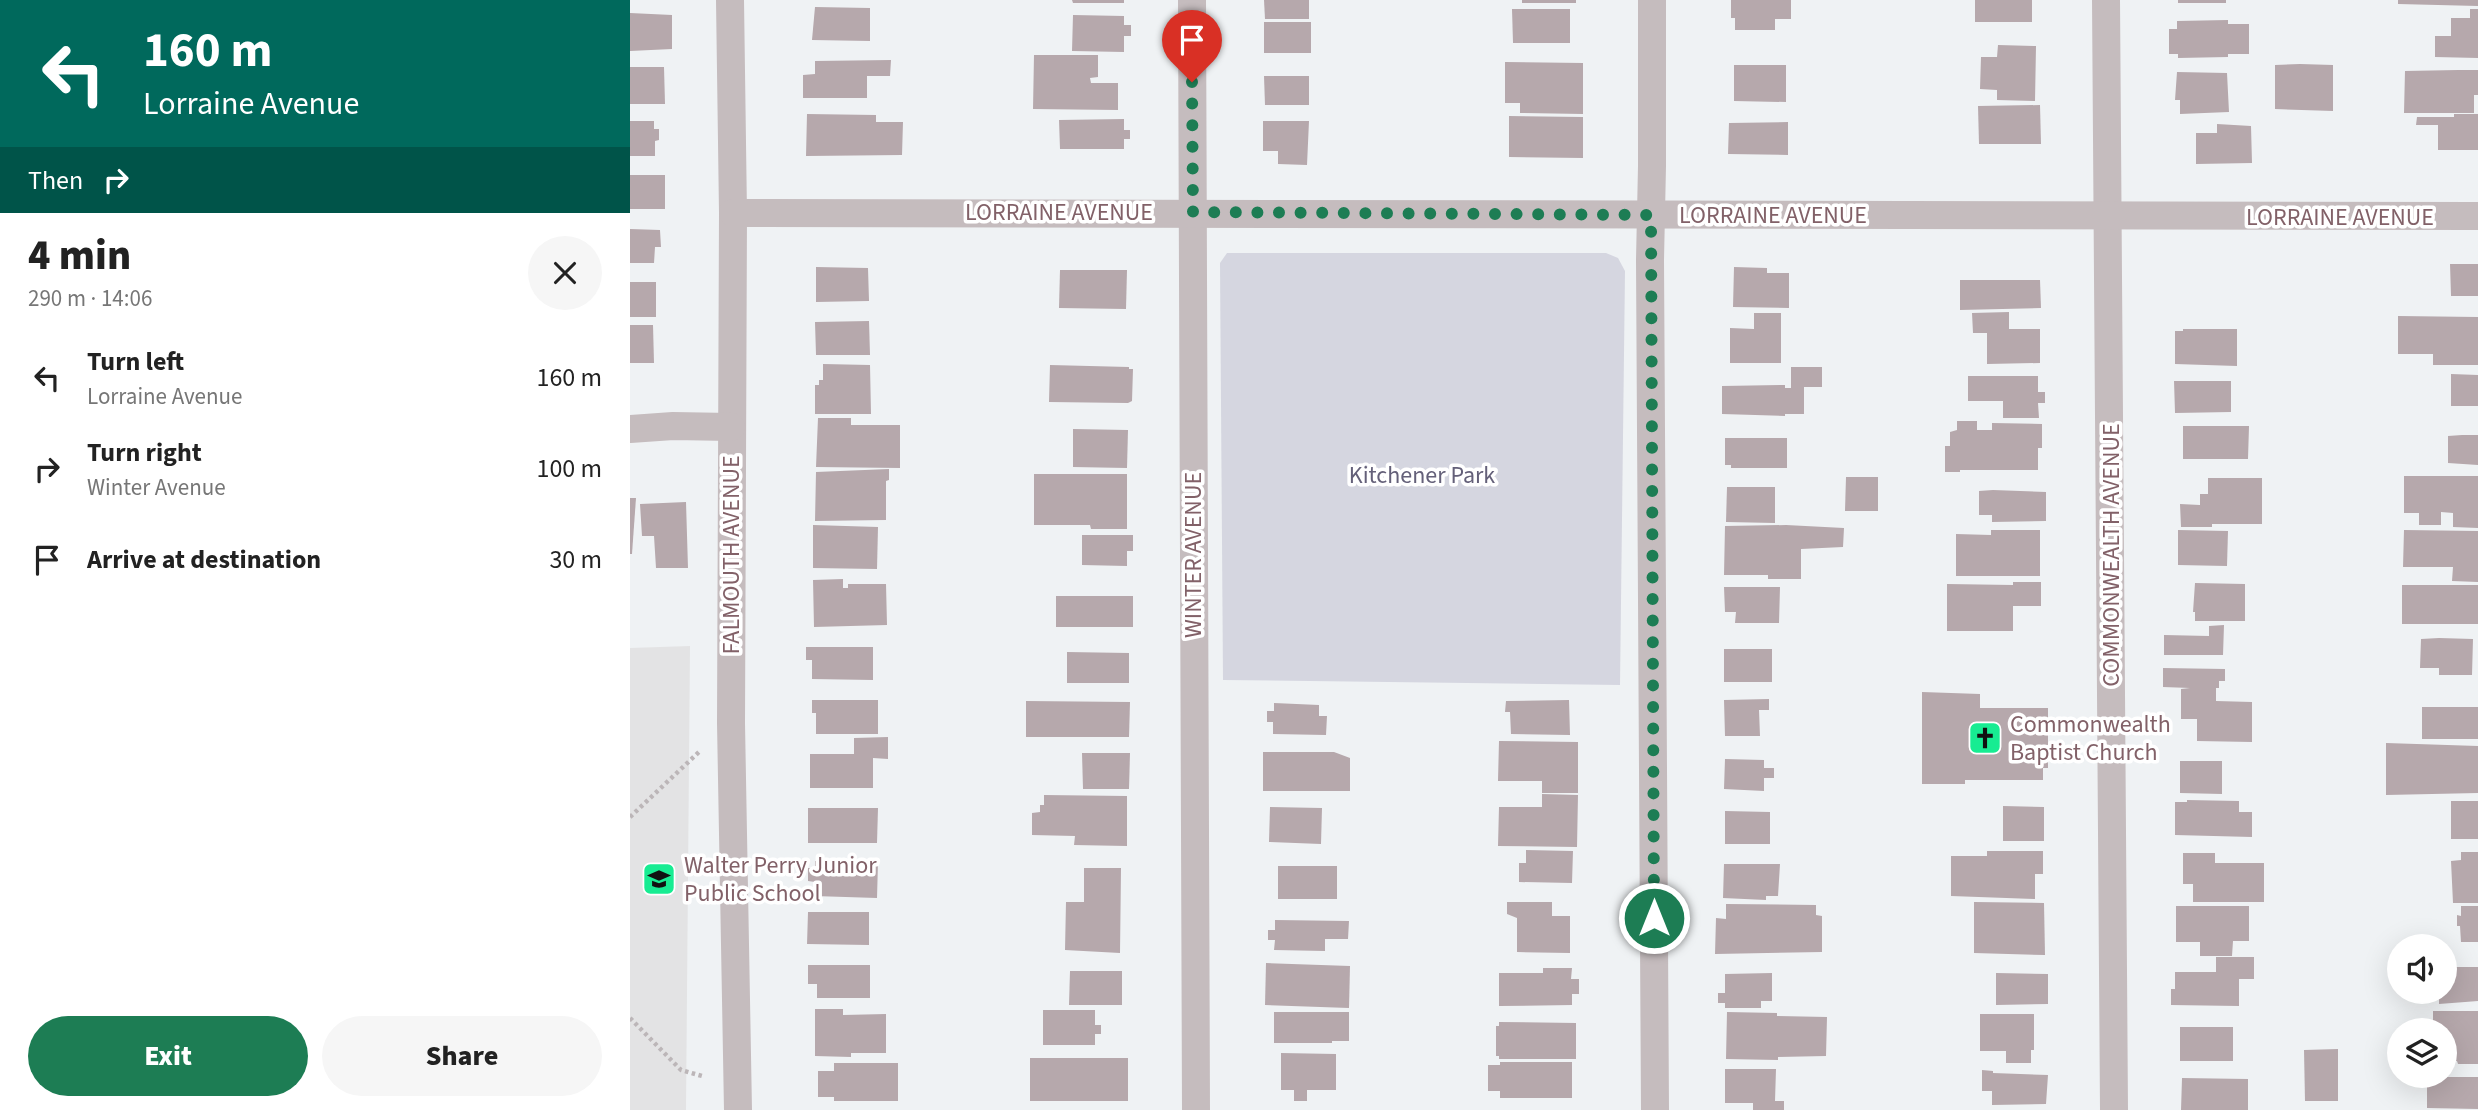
<!DOCTYPE html>
<meta charset="utf-8">
<style>
:root{--surface:#fff;--page:#f6f6f6;--text:#222;--muted:#767676;--accent:#1d7d54}
body{margin:0;font-family:"Source Sans 3",sans-serif;background:var(--page);color:var(--text);height:100vh;display:flex;flex-direction:column;font-size:26px;white-space:nowrap}
*{box-sizing:border-box;margin:0}
p{font-size:23px;color:var(--muted)}
.icon{flex:none;width:38px;height:38px;fill:none;stroke:currentColor;stroke-width:2;stroke-linecap:round;stroke-linejoin:round}
.map{position:relative;flex:1;overflow:hidden}
.side{display:flex;flex-direction:column;background:var(--surface);width:630px}
.side>*{flex:none}
.guide{background:#00695c;color:#fff;overflow:hidden}
.tools{position:absolute;left:1757px;top:934px;display:grid;gap:14px}
.tools a{display:grid;place-items:center;width:70px;height:70px;border-radius:50%;background:var(--surface);box-shadow:0 7px 28px #0002;font-size:35px}
.pin{position:absolute;display:grid;place-items:center;width:60px;height:60px;color:#fff;margin:-72px -30px;border-radius:50% 50% 50% 0;rotate:-45deg;box-shadow:0 0 7px #0007}
.pin .icon{rotate:45deg}
.me{position:absolute;width:77px;margin:-38px;rotate:0deg;stroke-linejoin:round;filter:drop-shadow(0 0 5px #0008)}
.turn{display:flex;align-items:center;gap:24px;height:147px;padding:0 28px;font-size:32px}
.turn .icon{width:91px;height:91px;stroke-width:2.5}
.turn b{display:block;font-size:49px;line-height:60px}
.then{display:flex;align-items:center;height:66px;padding:0 28px;background:#0003;gap:14px;font-size:26px}
.round{display:grid;place-items:center;flex:none;width:74px;height:74px;border-radius:37px;background:var(--page)}
.overview{display:flex;align-items:center;justify-content:space-between;height:119px;padding:0 28px}
h1{font-size:42px;font-weight:800;line-height:52px}
.primary-button{display:flex;gap:14px;margin-top:auto;padding:14px 28px}
.primary-button a{flex:1;height:80px;border-radius:42px;background:var(--accent);color:#fff;font-size:28px;font-weight:800;line-height:80px;text-align:center}
.primary-button a+a{background:var(--page);color:var(--text)}
ul{padding:0;list-style:none}
li{display:flex;align-items:center;gap:21px;height:91px;padding:0 28px}
li div{flex:1}
li b{display:block;font-size:26px}
li em{font-style:normal}
main{display:flex;flex:1;min-height:0}
.map>svg:first-child{display:block}
.built{fill:#e3e3e4}
.green{fill:#d5d6e0}
.building{fill:#b6a8ac}
.lines{fill:none;stroke-linecap:round;stroke-linejoin:round}
.path{stroke:#bcb6b8;stroke-width:4.5;stroke-dasharray:3.5 3.5;stroke-linecap:butt}
.minor{stroke:#c5bcbe;stroke-width:28}
.route{stroke:#1d7d54;stroke-width:12;stroke-dasharray:0 21.6}
.labels{text-anchor:middle;stroke-width:7;stroke-linejoin:round;paint-order:stroke}
.street-label{font-size:24px;fill:#826168;stroke:#fff}
.park-label{font-size:24px;fill:#646079;stroke:#fff}
.poi-label{font-size:24px;fill:#826168;stroke:#fff;text-anchor:start}
</style>
<main>
<section class="side">
<div class="guide">
<div class="turn"><svg class="icon" aria-label="left" viewBox="0 0 24 24"><path d="M17 20v-9H6M10 6l-5 5 5 5"/></svg><div><b>160 m</b>Lorraine Avenue</div></div>
<div class="then">Then<svg class="icon" aria-label="right" viewBox="0 0 24 24"><path d="M7 20v-9h11M14 6l5 5-5 5"/></svg></div>
</div>
<div class="overview"><div><h1>4 min</h1><p>290 m · 14:06</p></div><a class="round"><svg class="icon" aria-label="close" viewBox="0 0 24 24"><path d="M6 6l12 12M18 6L6 18"/></svg></a></div>
<ul>
<li><svg class="icon" aria-label="left" viewBox="0 0 24 24"><path d="M17 20v-9H6M10 6l-5 5 5 5"/></svg><div><b>Turn left</b><p>Lorraine Avenue</p></div><em>160 m</em></li>
<li><svg class="icon" aria-label="right" viewBox="0 0 24 24"><path d="M7 20v-9h11M14 6l5 5-5 5"/></svg><div><b>Turn right</b><p>Winter Avenue</p></div><em>100 m</em></li>
<li><svg class="icon" aria-label="arrive" viewBox="0 0 24 24"><path d="M6 21V4h12l-3 4 3 4H6"/></svg><div><b>Arrive at destination</b></div><em>30 m</em></li>
</ul>
<div class="primary-button"><a>Exit</a><a>Share</a></div>
</section>
<div class="map">
<svg width="1848" height="1110" viewBox="0 0 1848 1110">
<rect width="100%" height="100%" fill="#eff2f4"/>
<!-- built -->
<path class="built" d="M60 646 56 1110H0V648Z"/>
<!-- green -->
<path class="green" d="M597 253H976L988 258 995 271 990 685 593 680 590 263Z"/>
<!-- building -->
<g class="building">
<path d="M442 0H494V3H443Z"/>
<path d="M634 0H679V19H635Z"/>
<rect x="892" y="0" width="54" height="3"/>
<path d="M1101 0H1161V19H1145V30H1105V18H1101Z"/>
<rect x="1345" y="0" width="57" height="22"/>
<rect x="1548" y="0" width="48" height="3"/>
<path d="M1768 0H1848V6L1768 4Z"/>
<path d="M185 7 240 8V41L182 40Z"/>
<path d="M882 9H940V43H883Z"/>
<path d="M1840 9H1848V58L1805 57V36H1821V18H1840Z"/>
<path d="M0 13 42 15V49L0 51Z"/>
<path d="M443 15 494 16V25H501V36H494V52L442 51Z"/>
<path d="M1598 20V24H1619V54H1598V57L1548 58V54H1539V29H1547V21Z"/>
<rect x="634" y="22" width="47" height="31"/>
<path d="M1368 45 1406 46 1405 101 1367 100V90L1350 89 1351 57H1367Z"/>
<path d="M404 55H468V77L460 78 461 83H488V110L403 109Z"/>
<path d="M261 60 260 76H237V98H173V75L185 74V61Z"/>
<path d="M875 62 953 63V114L890 113V103H875Z"/>
<path d="M1670 64 1703 65V111L1645 109V65Z"/>
<path d="M1104 65H1156V102L1104 101Z"/>
<path d="M0 67H34L35 104H0Z"/>
<path d="M1828 70H1848V95H1844V113H1774L1775 71Z"/>
<path d="M1547 72 1597 73 1599 112 1550 114V100H1545Z"/>
<path d="M634 76H679V105H635Z"/>
<path d="M1410 105 1411 144H1349L1348 106Z"/>
<path d="M177 114 246 115V122H273L272 155 176 156Z"/>
<path d="M1824 114H1848V150H1808V125H1786L1787 117H1824Z"/>
<path d="M879 116 953 117V158L879 157Z"/>
<path d="M494 119V130H500V139H494V149H430L429 120Z"/>
<path d="M0 121H24V129H29V140L25 141V156H0Z"/>
<path d="M633 121H679L677 165 648 164V151H633Z"/>
<path d="M1158 122V155L1098 154 1099 123Z"/>
<path d="M1587 124 1621 126 1622 163 1566 164V133H1587Z"/>
<rect x="0" y="175" width="35" height="34"/>
<path d="M0 229 30 230 31 247H25L24 263H0Z"/>
<path d="M1820 264H1848V296H1821Z"/>
<path d="M186 267 238 268 239 301 186 302Z"/>
<path d="M1104 267 1137 268V273H1159V308L1103 307Z"/>
<path d="M430 270H497L496 309 429 308Z"/>
<path d="M1330 280H1410L1411 308 1330 310Z"/>
<rect x="0" y="282" width="26" height="35"/>
<path d="M1379 312V329H1410V363L1357 364V333H1343L1342 313Z"/>
<path d="M1124 313H1151V363H1100V328L1124 329Z"/>
<path d="M1768 316 1848 317V365H1803V354H1768Z"/>
<path d="M239 321 240 355H186L185 322Z"/>
<path d="M0 325H23L24 363H0Z"/>
<path d="M1553 329H1607V366L1545 364V331H1553Z"/>
<path d="M193 364 240 365 241 414H185V385H189V380H193Z"/>
<path d="M420 365 499 367V369H503L502 401 498 403 419 402Z"/>
<path d="M1161 367H1192V387H1174V414H1155V416L1092 414V386L1155 385V388H1161Z"/>
<path d="M1821 374 1848 375V406H1821Z"/>
<path d="M1338 376H1408V392H1415V403H1408L1409 418H1373V401H1338Z"/>
<path d="M1544 381H1601V412L1545 413Z"/>
<path d="M188 418H221V425H270V468L186 467Z"/>
<path d="M1327 421H1347V430H1362V423L1412 424V448H1408V470H1330V472H1315V446H1320V432L1327 430Z"/>
<path d="M1553 426H1619L1618 459H1553Z"/>
<path d="M443 429 498 430 497 468 443 467Z"/>
<path d="M1832 435H1848V465L1818 463V436Z"/>
<path d="M1095 438H1157V468H1101V465H1095Z"/>
<path d="M259 469V480L256 481V520L185 521 186 472Z"/>
<path d="M404 474H497V529H461L460 525H404Z"/>
<path d="M1774 476H1848V528L1823 527V513L1811 512V525H1789V513H1774Z"/>
<path d="M1216 477H1248V511H1215Z"/>
<path d="M1578 478H1632V524H1582V527H1551L1550 504 1570 505V494H1578Z"/>
<path d="M1097 487H1145V523L1096 522Z"/>
<path d="M1363 490 1416 492V521L1362 522V515H1349V491Z"/>
<path d="M0 498H6L2 554H0Z"/>
<path d="M56 502 58 568H26L24 536H12L10 504Z"/>
<path d="M183 525 248 527 247 569 183 568Z"/>
<path d="M1156 525 1214 528 1213 547 1171 549V579H1138V575H1094L1095 526Z"/>
<path d="M1361 530H1410V576H1326V534L1361 535Z"/>
<path d="M1548 530 1598 531 1597 566 1548 565Z"/>
<path d="M1774 530 1848 531V582L1822 581 1823 567H1773Z"/>
<path d="M452 535H503V551H497V566L452 565Z"/>
<path d="M213 579V588H218V584H256L257 625 184 627 183 580Z"/>
<path d="M1383 582H1411V606H1383V631H1317V584L1383 585Z"/>
<path d="M1565 583 1615 584V621H1565V612H1563Z"/>
<rect x="1772" y="585" width="76" height="39"/>
<path d="M1094 587H1150L1149 623H1105L1106 612H1095Z"/>
<rect x="426" y="596" width="77" height="31"/>
<path d="M1594 625 1593 655H1534V635L1579 636V626Z"/>
<path d="M1809 638 1843 639 1842 675H1809V668H1790L1791 639Z"/>
<path d="M176 647H243V680L182 679V660H176Z"/>
<rect x="1094" y="649" width="48" height="33"/>
<path d="M437 652 499 653V683H437Z"/>
<path d="M1533 668 1595 669V681H1589V688H1586V701L1622 702V742L1567 741V719H1551V689L1560 688 1533 687Z"/>
<path d="M1292 692 1350 694V708H1418V768H1413V780H1335V784H1292Z"/>
<path d="M1139 699V710H1129L1130 736H1095L1094 700Z"/>
<path d="M182 700H248V734H186V713H182Z"/>
<path d="M939 700 940 735 881 734 880 712H875L876 701Z"/>
<path d="M396 701 500 702 499 737H396Z"/>
<path d="M644 703 689 705V716H697L696 735 643 734V722H637V711H644Z"/>
<rect x="1792" y="707" width="56" height="32"/>
<path d="M258 737V759L243 758V788H180V754H224V738Z"/>
<path d="M869 741 948 742V793H912V781H868Z"/>
<path d="M1756 743 1848 746V793L1756 795Z"/>
<path d="M633 752H704L720 758V791H633Z"/>
<path d="M452 753H500L499 789H453Z"/>
<path d="M1095 759 1134 760V768H1144V778H1134V791L1094 789Z"/>
<path d="M1550 761H1592V794L1550 793Z"/>
<path d="M912 794 948 795 947 847 868 846 869 807H912Z"/>
<path d="M414 795 497 796V846L444 845 445 836 402 835V813L410 812V805H414Z"/>
<path d="M1557 800 1609 801V812H1622V837L1545 835V802H1557Z"/>
<rect x="1821" y="801" width="27" height="38"/>
<path d="M1373 806 1414 807V841H1373Z"/>
<path d="M640 807 692 808 691 844 639 842Z"/>
<path d="M178 808H248L247 843H178Z"/>
<path d="M1095 811 1140 812V844H1095Z"/>
<path d="M896 850 943 851 942 883 889 882V863H896Z"/>
<path d="M1357 851H1413V874H1405V899L1321 896V856H1357Z"/>
<path d="M1831 852H1848V903H1823L1821 861 1831 860Z"/>
<path d="M1553 853H1585V863H1634V902H1563V884H1553Z"/>
<path d="M185 861 248 862 247 898 184 896 185 882 178 881V868H185Z"/>
<path d="M1094 864H1150L1148 896H1136V900L1093 898Z"/>
<rect x="648" y="866" width="59" height="33"/>
<path d="M454 868H491L490 953 435 950 436 902H454Z"/>
<path d="M877 902H922V916H940V953L887 952V918L877 914Z"/>
<path d="M1344 902 1414 903 1415 955 1344 953Z"/>
<path d="M1096 904 1186 905V915L1192 916V952L1085 954 1086 918 1096 919Z"/>
<path d="M1546 906H1619V941H1603L1602 956H1570V942H1546Z"/>
<path d="M1831 906H1848V942H1831L1830 926H1827V915L1831 916Z"/>
<path d="M178 912H239V945L177 944Z"/>
<path d="M645 920 719 921 718 939H695V951L644 950 645 940H638V930H645Z"/>
<path d="M1586 957H1624V979H1609V1006L1541 1005V989H1545V972H1586Z"/>
<path d="M636 963 720 966 719 1008 635 1005Z"/>
<path d="M178 965H240V998H187V984H178Z"/>
<path d="M1820 967H1848V1001L1809 1004V992H1815V981H1820Z"/>
<path d="M913 968H942L941 979H949V994H942V1005L869 1006V973H913Z"/>
<path d="M440 971H492V1005H439Z"/>
<path d="M1142 973V1001H1131V1008H1095V1003H1088V993H1095V974Z"/>
<path d="M1366 973 1418 974V1004L1366 1005Z"/>
<path d="M185 1009H213V1015L256 1014V1053H221V1057L185 1056Z"/>
<path d="M413 1010H465V1025H471V1034H465V1045H413Z"/>
<path d="M1803 1011H1848V1064H1828L1827 1061H1815V1031H1803Z"/>
<path d="M644 1012H719V1041H702V1043H644Z"/>
<path d="M1097 1012 1147 1013V1016L1197 1017 1196 1056 1148 1057V1060L1096 1059Z"/>
<path d="M1350 1014H1404V1050H1401V1063H1376V1051H1350Z"/>
<path d="M869 1022 946 1023V1059H869V1056H866V1026H869Z"/>
<rect x="1550" y="1027" width="53" height="34"/>
<path d="M1708 1049V1101H1675L1674 1050Z"/>
<path d="M651 1053 706 1054V1090H677V1101H664V1090H651Z"/>
<rect x="400" y="1058" width="98" height="43"/>
<path d="M870 1062H942V1098H870V1091H858V1065H870Z"/>
<path d="M204 1063H268V1101H204V1097H188V1071H204Z"/>
<path d="M1095 1069H1146L1145 1101H1154V1110H1123V1103H1095Z"/>
<path d="M1352 1070 1363 1071V1073L1418 1075 1416 1104 1362 1105V1091H1352Z"/>
<path d="M1797 1077H1848V1109L1797 1108Z"/>
<path d="M1552 1078 1618 1079V1110H1551Z"/>
</g>
<g class="lines">
<!-- path -->
<g class="path">
<path d="M0 817 70 751"/>
<path d="M0 1018 51 1070 72 1076"/>
</g>
<!-- minor -->
<g class="minor">
<path d="M100 0 103 213 101 723 108 1110"/>
<path d="M562 0 566 1110"/>
<path d="M1022 0V166L1020 260 1025 1110"/>
<path d="M1476 0 1484 1110"/>
<path d="M103 213 1848 216"/>
<path d="M0 429 43 426 101 427"/>
</g>
</g>
<g class="lines">
<!-- route -->
<path class="route" d="M562 82 563 212 1021 215 1024 918"/>
</g>
<!-- icons -->
<defs>
<symbol id="church-square" viewBox="-11 -11 22 22"><rect x="-9" y="-9" width="18" height="18" rx="4" fill="#17ec92" stroke="#fff"/><path d="M-1.2-6h2.4v3.5h3.3v2.4h-3.3V6h-2.4V-.1h-3.3v-2.4h3.3Z" fill="#111"/></symbol>
<symbol id="school-square" viewBox="-11 -11 22 22"><rect x="-9" y="-9" width="18" height="18" rx="4" fill="#17ec92" stroke="#fff"/><path d="M0-5L7-2L0 1L-7-2ZM-4 1L0 2.5L4 1V4Q0 6-4 4Z" fill="#111"/></symbol>
</defs>
<g fill-rule="evenodd">
<use href="#church-square" x="1336" y="719" width="38" height="38"/>
<use href="#school-square" x="10" y="860" width="38" height="38"/>
</g>
<g class="labels">
<!-- street labels -->
<g class="street-label">
<text x="429" y="220">LORRAINE AVENUE</text>
<text x="1143" y="223">LORRAINE AVENUE</text>
<text x="1710" y="225">LORRAINE AVENUE</text>
<text transform="translate(101 555) rotate(-90)" y="8">FALMOUTH AVENUE</text>
<text transform="translate(563 555) rotate(-90)" y="8">WINTER AVENUE</text>
<text transform="translate(1481 555) rotate(-90)" y="8">COMMONWEALTH AVENUE</text>
</g>
<!-- park labels -->
<g class="park-label">
<text x="792" y="483">Kitchener Park</text>
</g>
<!-- poi labels -->
<g class="poi-label">
<text x="1380" y="732">Commonwealth<tspan x="1380" dy="28">Baptist Church</tspan></text>
<text x="54" y="873">Walter Perry Junior<tspan x="54" dy="28">Public School</tspan></text>
</g>
</g>
</svg>
<div class="tools">
<a><svg class="icon" aria-label="sound" viewBox="0 0 24 24"><path d="M4 9h4l5-4v14l-5-4H4zM17 9q2 3 0 6"/></svg></a>
<a><svg class="icon" aria-label="layers" viewBox="0 0 24 24"><path d="M12 4l9 5-9 5-9-5zM3 14l9 5 9-5"/></svg></a>
</div>
<div class="pin" style="left:562px;top:82px;background:#d93025"><svg class="icon" aria-label="arrive" viewBox="0 0 24 24"><path d="M6 21V4h12l-3 4 3 4H6"/></svg></div>
<svg class="me" style="left:1024px;top:918px" viewBox="-20 -20 40 40"><circle r="17" fill="#1d7d54" stroke="#fff" stroke-width="3"/><path d="M0-11L8 9 0 5-8 9z" fill="#fff"/></svg>
</div>
</main>
